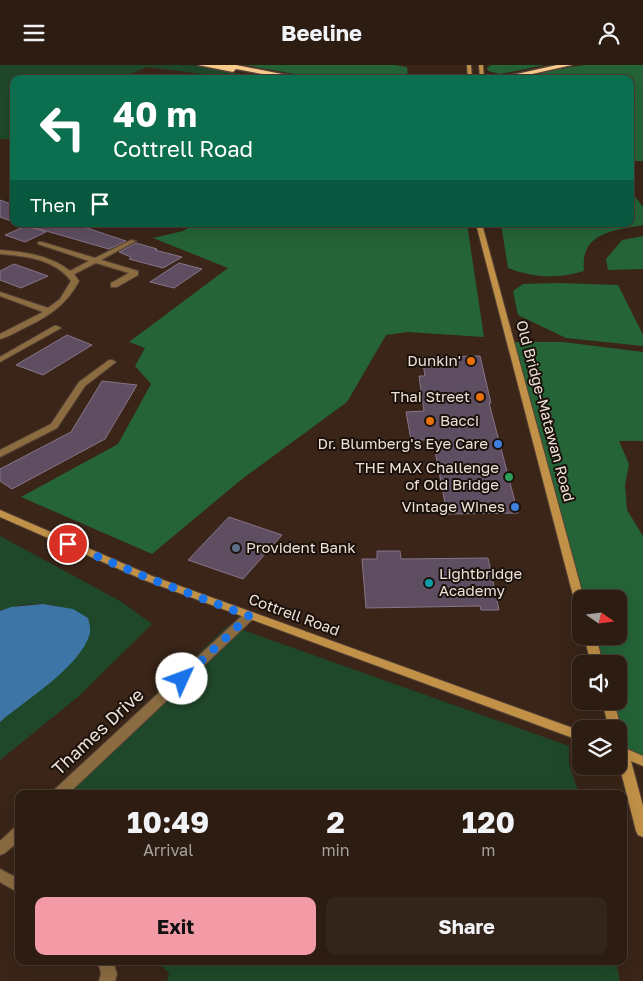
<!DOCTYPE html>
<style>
:root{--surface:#2c1c12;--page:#34251b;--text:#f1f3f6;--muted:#a6a19f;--line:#483a32;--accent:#f39aa7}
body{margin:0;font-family:"Golos Text",sans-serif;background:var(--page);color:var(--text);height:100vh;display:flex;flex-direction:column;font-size:19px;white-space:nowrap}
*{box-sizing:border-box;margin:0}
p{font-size:16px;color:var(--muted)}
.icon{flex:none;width:28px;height:28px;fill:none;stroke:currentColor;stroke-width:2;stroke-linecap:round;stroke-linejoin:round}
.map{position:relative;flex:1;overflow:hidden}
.details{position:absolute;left:15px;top:725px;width:612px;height:175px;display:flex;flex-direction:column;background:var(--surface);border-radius:10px;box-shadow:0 5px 20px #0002,0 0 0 1px var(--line)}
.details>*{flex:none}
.banner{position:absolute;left:10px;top:10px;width:624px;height:152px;border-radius:10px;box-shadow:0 5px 20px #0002,0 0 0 1px var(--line);background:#0b6e4f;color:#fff;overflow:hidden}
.needle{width:32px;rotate:104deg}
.tools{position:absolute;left:572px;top:525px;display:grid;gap:10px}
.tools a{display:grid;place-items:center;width:55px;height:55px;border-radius:10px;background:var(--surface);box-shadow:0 5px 20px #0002,0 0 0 1px var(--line);font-size:25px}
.pin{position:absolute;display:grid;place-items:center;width:42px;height:42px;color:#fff;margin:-21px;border:2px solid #fff;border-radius:50%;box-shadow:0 1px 5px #0007}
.me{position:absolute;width:55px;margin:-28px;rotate:47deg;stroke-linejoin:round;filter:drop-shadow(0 0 4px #0008)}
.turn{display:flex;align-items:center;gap:18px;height:105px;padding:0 20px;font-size:22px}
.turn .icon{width:65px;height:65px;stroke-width:2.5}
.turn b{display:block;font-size:35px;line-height:42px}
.then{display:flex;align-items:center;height:48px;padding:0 20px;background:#0003;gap:10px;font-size:19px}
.eta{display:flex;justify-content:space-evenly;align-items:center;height:85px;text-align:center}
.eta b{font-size:30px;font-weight:700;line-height:35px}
.cta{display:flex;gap:10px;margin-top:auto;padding:10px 20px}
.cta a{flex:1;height:58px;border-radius:10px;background:var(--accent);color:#111;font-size:20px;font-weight:700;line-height:58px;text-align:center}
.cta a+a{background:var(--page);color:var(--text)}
header{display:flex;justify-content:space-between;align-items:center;height:65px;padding:0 20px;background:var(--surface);font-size:22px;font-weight:700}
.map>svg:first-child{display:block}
.green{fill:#1f482a}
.forest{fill:#256437}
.water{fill:#3e75a7}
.building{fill:#5f4e62;stroke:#867489}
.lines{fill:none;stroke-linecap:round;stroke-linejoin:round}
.street-casing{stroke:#574337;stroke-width:2}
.secondary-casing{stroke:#574337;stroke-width:2}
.highway-casing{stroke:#574337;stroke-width:3}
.street{fill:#8b6c41;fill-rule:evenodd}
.secondary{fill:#c19148;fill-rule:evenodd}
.highway{fill:#fbce8f;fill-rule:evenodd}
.route{stroke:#1a73e8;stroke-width:9;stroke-dasharray:0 16.2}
.food-dot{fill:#e8710a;stroke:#1a110b;stroke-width:2}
.shop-dot{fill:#3f7fe0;stroke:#1a110b;stroke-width:2}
.leisure-dot{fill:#2e9e5b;stroke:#1a110b;stroke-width:2}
.service-dot{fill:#5c6f8a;stroke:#1a110b;stroke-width:2}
.culture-dot{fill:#0f9aa8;stroke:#1a110b;stroke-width:2}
.labels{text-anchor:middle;stroke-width:4;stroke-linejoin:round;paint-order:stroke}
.poi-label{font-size:15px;fill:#efe1d9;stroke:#1a110b;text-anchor:end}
.street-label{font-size:15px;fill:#efe1d9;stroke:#1a110b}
.near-street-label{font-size:18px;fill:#efe1d9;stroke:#1a110b}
</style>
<header><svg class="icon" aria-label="menu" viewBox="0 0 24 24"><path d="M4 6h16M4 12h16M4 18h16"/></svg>Beeline<svg class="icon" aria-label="person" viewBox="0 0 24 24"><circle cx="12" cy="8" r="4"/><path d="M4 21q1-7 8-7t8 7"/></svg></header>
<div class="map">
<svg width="643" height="916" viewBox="0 0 643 916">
<rect width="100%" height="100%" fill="#3a2518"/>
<!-- green -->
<g class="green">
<path d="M0 0H192L254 11 253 14H241L147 2 119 14H14V74H0Z"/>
<path d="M0 471 122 537 152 559 79 631 0 695V657L88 553C62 537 28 535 0 546Z"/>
<path d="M229 560 569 681V699L579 729H50Z"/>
<path d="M156 896H616L620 916H167L169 908Z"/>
</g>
<!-- forest -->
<g class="forest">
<path d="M245 0H394L407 2 408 13 417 14H322Z"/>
<path d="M491 0H545L500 9 488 6 487 3Z"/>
<path d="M584 0H643V96H630V14H510L527 9Z"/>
<path d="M630 125 643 142V160C613 166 580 167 584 206 558 214 534 213 508 203L501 159H630Z"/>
<path d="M195 159H467L484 272 408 267 386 270 347 337 242 414 152 489 21 432 118 379 151 319 135 301 145 283 129 277 228 203 153 173 183 166Z"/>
<path d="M643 171V204L608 205 606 194 622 175Z"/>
<path d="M558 218 618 220 643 270V281L566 273 518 250 513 226 523 219Z"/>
<path d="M510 277H563L643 287V376H619L629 399 625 420 627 445 643 471V696L622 688 619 664 608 636H619V599H597L590 571H619V534H581V542Z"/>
</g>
<!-- water -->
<path class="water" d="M43 539 73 544 88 553C89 558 91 563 90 568 81 602 26 634 0 657V546L11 542Z"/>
<!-- building -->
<g class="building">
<path d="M0 135 14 140V157L0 152Z"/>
<path d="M32 159H75L126 176 109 184 32 162Z"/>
<path d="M26 161 46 167 25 177 5 170Z"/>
<path d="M136 178 157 184 155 185 182 192 163 203 129 194 131 192 119 187Z"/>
<path d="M179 198 202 204 174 223 150 217Z"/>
<path d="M14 199 48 211 21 223 0 215V206Z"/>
<path d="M67 270 92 280 43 310 16 300Z"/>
<path d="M480 291 491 338H489L518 448 447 449 433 375H411L406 347 424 346 419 311H425L422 292Z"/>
<path d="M102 316 137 320 105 374 12 424 0 416V404L71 367Z"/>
<path d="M229 452 282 470 243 514 188 495Z"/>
<path d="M377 486H400L401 494 488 493 499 545H481L480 541 366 543 362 494H377Z"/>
</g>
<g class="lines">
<defs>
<g id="street">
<path d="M131 175 136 176 101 195 138 206V210L117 222H111V218L129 208 96 198 74 209 79 216C66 241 46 253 22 264 15 268 8 272 0 274V269L43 247 0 231V227L48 243 60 234 71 216C55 194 25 191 0 189V185C24 187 50 190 70 206L89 196 38 179V177H42L95 193Z"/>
<path d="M54 261H57L61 263 0 297V292Z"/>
<path d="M109 295H112L116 297 85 321 57 363 0 392V385L51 359 79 317Z"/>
<path d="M249 547 253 548 255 551 253 554 68 729H53L54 725 245 548Z"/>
<path d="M19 761V776L5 788 0 790V776L14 763Z"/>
<path d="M0 804 19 814V828L0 817Z"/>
<path d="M98 896H113L117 909 115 916H99L101 909Z"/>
</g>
<g id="secondary">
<path d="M467 0H471L472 14H468Z"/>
<path d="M479 0H483L484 14H480Z"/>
<path d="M476 159H482L584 534H581V546L577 545 576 542Z"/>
<path d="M0 445 152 511 581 666V676L144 515 0 452Z"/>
<path d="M584 571H596L603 599H591Z"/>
<path d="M602 636H614L621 664 619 667V664H609Z"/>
<path d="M619 671 623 673 627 684 643 691V701L631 696 643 741V772L638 770 636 766 619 699Z"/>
</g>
<g id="highway">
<path d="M198 0H236L307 14H289L236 4 233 7Z"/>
<path d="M557 0H572L510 14H494Z"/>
</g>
</defs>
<!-- street casing -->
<use href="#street" class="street-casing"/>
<!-- secondary casing -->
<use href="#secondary" class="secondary-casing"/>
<!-- highway casing -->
<use href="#highway" class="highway-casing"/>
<!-- street -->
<use href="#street" class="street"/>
<!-- secondary -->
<use href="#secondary" class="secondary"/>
<!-- highway -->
<use href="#highway" class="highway"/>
</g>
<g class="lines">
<!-- route -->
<path class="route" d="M68 479 148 513 249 551 182 614"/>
</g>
<!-- markers -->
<g class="food-dot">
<circle cx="471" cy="296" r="5"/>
<circle cx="480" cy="332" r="5"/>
<circle cx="430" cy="356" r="5"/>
</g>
<g class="shop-dot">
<circle cx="498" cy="379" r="5"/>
<circle cx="515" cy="442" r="5"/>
</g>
<circle class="leisure-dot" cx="509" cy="412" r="5"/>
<circle class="service-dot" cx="236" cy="483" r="5"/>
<circle class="culture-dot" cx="429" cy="518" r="5"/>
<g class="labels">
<!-- poi labels -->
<g class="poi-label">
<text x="461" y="301">Dunkin'</text>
<text x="470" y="337">Thai Street</text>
<text x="440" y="361" text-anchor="start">Bacci</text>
<text x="488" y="384">Dr. Blumberg's Eye Care</text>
<text x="499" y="408">THE MAX Challenge<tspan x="499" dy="17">of Old Bridge</tspan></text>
<text x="505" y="447">Vintage Wines</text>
<text x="246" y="488" text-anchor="start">Provident Bank</text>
<text x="439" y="514" text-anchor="start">Lightbridge<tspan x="439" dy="17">Academy</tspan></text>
</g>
<!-- street labels -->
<g class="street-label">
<text transform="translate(545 346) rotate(75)" y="5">Old Bridge-Matawan Road</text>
<text transform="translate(294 550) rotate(20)" y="5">Cottrell Road</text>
</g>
<!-- near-street labels -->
<g class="near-street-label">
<text transform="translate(98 667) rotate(-43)" y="6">Thames Drive</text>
</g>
</g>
</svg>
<div class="tools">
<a><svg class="needle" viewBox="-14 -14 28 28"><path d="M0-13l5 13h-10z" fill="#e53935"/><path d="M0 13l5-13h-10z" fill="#a6a19f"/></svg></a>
<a><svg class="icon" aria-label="sound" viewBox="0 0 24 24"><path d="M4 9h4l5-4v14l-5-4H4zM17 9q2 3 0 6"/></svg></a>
<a><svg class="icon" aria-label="layers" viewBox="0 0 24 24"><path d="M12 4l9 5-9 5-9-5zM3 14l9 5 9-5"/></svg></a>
</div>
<div class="pin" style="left:68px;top:479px;background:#d93025"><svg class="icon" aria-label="arrive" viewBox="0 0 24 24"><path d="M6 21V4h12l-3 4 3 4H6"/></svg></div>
<svg class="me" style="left:182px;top:614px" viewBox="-20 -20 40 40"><circle r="19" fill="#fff"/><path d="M0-13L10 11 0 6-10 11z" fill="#1a73e8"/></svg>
<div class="banner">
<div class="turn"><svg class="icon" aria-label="left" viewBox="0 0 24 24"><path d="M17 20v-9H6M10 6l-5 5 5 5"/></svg><div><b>40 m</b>Cottrell Road</div></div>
<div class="then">Then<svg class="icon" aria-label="arrive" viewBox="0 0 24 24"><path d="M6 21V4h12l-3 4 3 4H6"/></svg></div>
</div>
<section class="details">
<div class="eta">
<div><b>10:49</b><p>Arrival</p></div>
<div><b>2</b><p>min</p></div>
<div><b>120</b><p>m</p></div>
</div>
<div class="cta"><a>Exit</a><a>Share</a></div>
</section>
</div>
